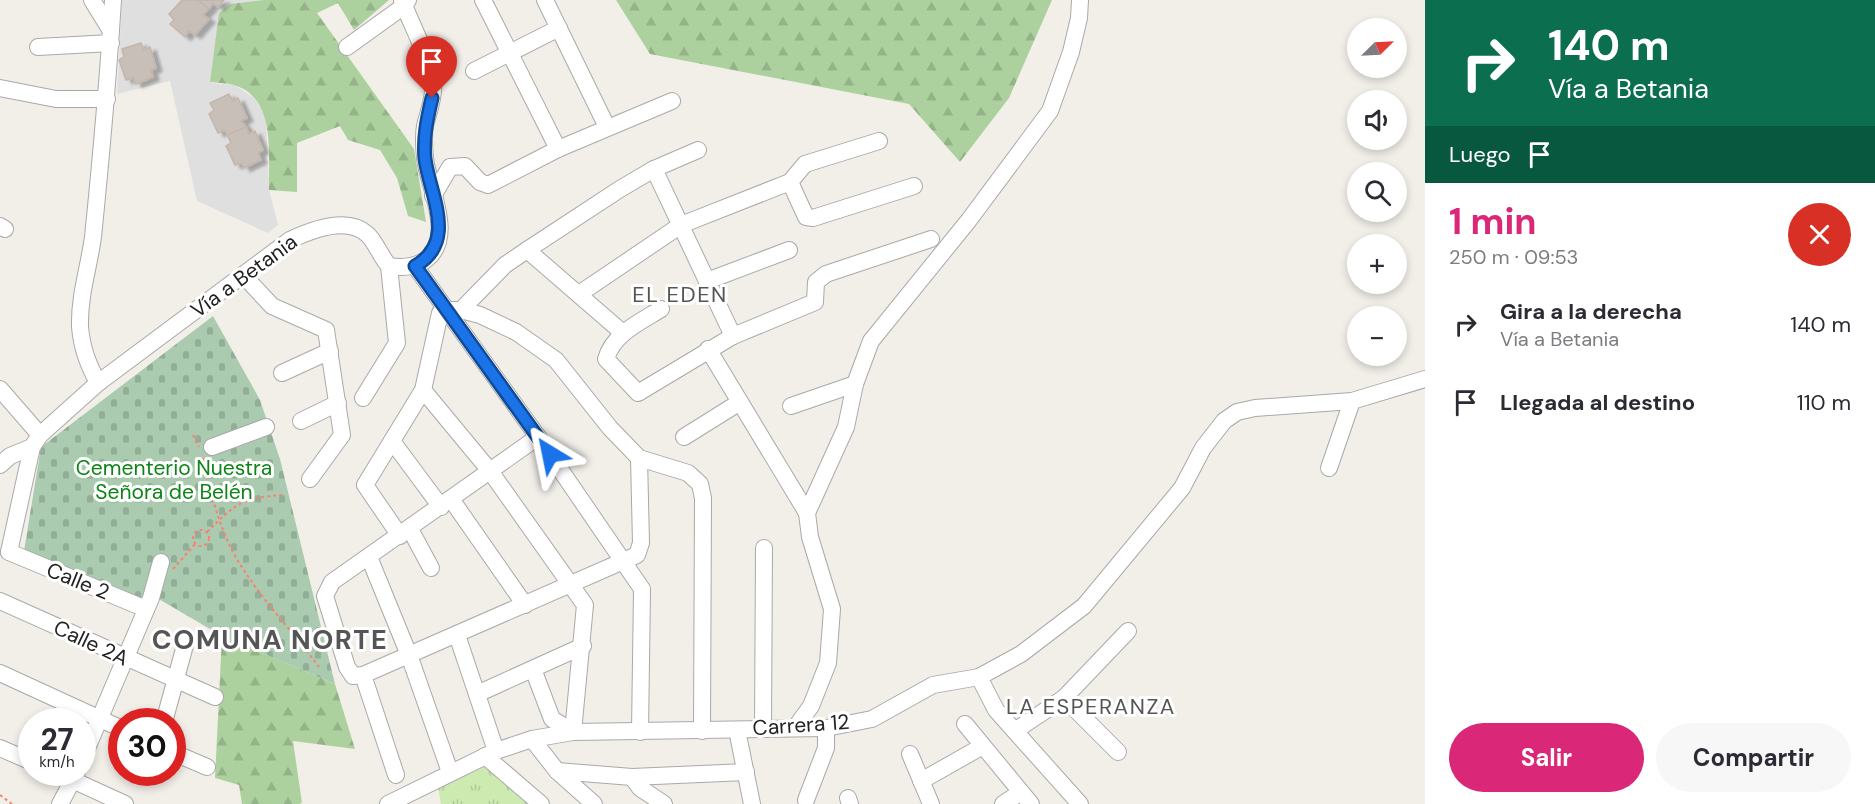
<!DOCTYPE html>
<html lang="es">
<meta charset="utf-8">
<style>
:root{--surface:#fff;--page:#f7f7f7;--text:#2b2b33;--muted:#7c7c81;--accent:#db2777}
body{margin:0;font-family:"DM Sans",sans-serif;background:var(--page);color:var(--text);height:100vh;display:flex;flex-direction:column;font-size:22px;white-space:nowrap}
*{box-sizing:border-box;margin:0}
p{font-size:20px;color:var(--muted)}
.icon{flex:none;width:33px;height:33px;fill:none;stroke:currentColor;stroke-width:2;stroke-linecap:round;stroke-linejoin:round}
.map{position:relative;flex:1;overflow:hidden}
.sheet{display:flex;flex-direction:column;background:var(--surface);width:450px}
.sheet>*{flex:none}
.hud{background:#0b6e4f;color:#fff;overflow:hidden}
.needle{width:39px;rotate:66deg}
.fabs{position:absolute;left:1347px;top:18px;display:grid;gap:12px}
.fabs a{display:grid;place-items:center;width:60px;height:60px;border-radius:50%;background:var(--surface);box-shadow:0 3px 9px #0003;font-size:30px}
.speed{position:absolute;left:18px;top:708px;display:flex;gap:12px;font-size:30px;font-weight:700;text-align:center}
.speed>*{display:grid;place-content:center;width:78px;height:78px;border-radius:50%;background:var(--surface);box-shadow:0 3px 9px #0003;line-height:1}
.speed small{font-size:15px;font-weight:400}
.speed .limit{border:9px solid #d22;background:#fff;color:#111}
.pin{position:absolute;display:grid;place-items:center;width:51px;height:51px;color:#fff;margin:-62px -26px;border-radius:50% 50% 50% 0;rotate:-45deg;box-shadow:0 0 6px #0007}
.pin .icon{rotate:45deg}
.me{position:absolute;width:66px;margin:-33px;rotate:325deg;stroke-linejoin:round;filter:drop-shadow(0 0 4px #0008)}
.turn{display:flex;align-items:center;gap:21px;height:126px;padding:0 24px;font-size:27px}
.turn .icon{width:78px;height:78px;stroke-width:2.5}
.turn b{display:block;font-size:42px;line-height:51px}
.then{display:flex;align-items:center;height:57px;padding:0 24px;background:#0003;gap:12px;font-size:22px}
.round{display:grid;place-items:center;flex:none;width:63px;height:63px;border-radius:32px;background:var(--page)}
.headline{display:flex;align-items:center;justify-content:space-between;height:102px;padding:0 24px}
h1{font-size:36px;font-weight:700;line-height:45px;color:var(--accent)}
.primary-button{display:flex;gap:12px;margin-top:auto;padding:12px 24px}
.primary-button a{flex:1;height:69px;border-radius:36px;background:var(--accent);color:#fff;font-size:24px;font-weight:700;line-height:69px;text-align:center}
.primary-button a+a{background:var(--page);color:var(--text)}
ul{padding:0;list-style:none}
li{display:flex;align-items:center;gap:18px;height:78px;padding:0 24px}
li div{flex:1}
li b{display:block;font-size:22px}
li em{font-style:normal}
main{display:flex;flex:1;min-height:0}
.map>svg:first-child{display:block}
.residential{fill:#e0dfdf}
.grass{fill:url(#grass-tufts)}
.forest{fill:url(#forest-firs)}
.cemetery{fill:url(#cemetery-stones)}
.building{fill:#c7bfb8;stroke:#c4b6ab;stroke-width:1.5;filter:url(#shadow)}
.lines{fill:none;stroke-linecap:round;stroke-linejoin:round}
.minor-casing{stroke:#a9a9a9;stroke-width:18}
.path{stroke:#fa8072;stroke-width:2;stroke-dasharray:3 3;stroke-linecap:butt}
.minor{stroke:#fff;stroke-width:16}
.route-casing{stroke:#114b97;stroke-width:15}
.route{stroke:#1a73e8;stroke-width:10}
.labels{text-anchor:middle;stroke-width:6;stroke-linejoin:round;paint-order:stroke}
.street-label{font-size:21px;fill:#222;stroke:#fff}
.park-label{font-size:21px;fill:#0c8416;stroke:#fff}
.neighbourhood-label{font-size:22px;letter-spacing:1.5px;fill:#555;stroke:#fff}
.district-label{font-size:27px;font-weight:bold;letter-spacing:1.5px;fill:#555;stroke:#fff}
</style>
<main>
<div class="map">
<svg width="1425" height="804" viewBox="0 0 1425 804">
<defs>
<pattern id="grass-tufts" width="24" height="20" patternUnits="userSpaceOnUse" patternTransform="scale(1.5)"><rect width="24" height="20" fill="#cdebb0"/><path d="M3 7l-1-3M5 7V3M7 7l1-3M15 17l-1-3M17 17v-4M19 17l1-3" fill="none" stroke="#b0c997"/></pattern>
<pattern id="forest-firs" width="22" height="20" patternUnits="userSpaceOnUse" patternTransform="scale(1.5)"><rect width="22" height="20" fill="#add19e"/><path d="M5 1l3.5 6h-7zM16 11l3.5 6h-7z" fill="#95b388"/></pattern>
<pattern id="cemetery-stones" width="16" height="16" patternUnits="userSpaceOnUse" patternTransform="scale(1.5)"><rect width="16" height="16" fill="#aacbaf"/><path d="M2 7V4a2 2 0 0 1 4 0v3zM10 15v-3a2 2 0 0 1 4 0v3z" fill="#92ae96"/></pattern>
<filter id="shadow"><feDropShadow dx="6" dy="3.5" stdDeviation="1.5" flood-color="#0004"/></filter>
</defs>
<rect width="100%" height="100%" fill="#f2efe9"/>
<!-- residential -->
<path class="residential" d="M122 0H264L211 83 235 85 254 98 266 115 269 190 278 225 268 233 197 201 170 81 117 94Z"/>
<!-- grass -->
<path class="grass" d="M487 766 529 804H441L438 788Z"/>
<!-- forest -->
<g class="forest">
<path d="M264 0H389L354 30 338 3 317 13 414 149 426 222 408 216 397 178 380 150 348 140 340 126 297 143V192L269 190C268 155 277 98 234 85 227 83 218 83 210 82L219 13 231 4Z"/>
<path d="M616 0H1052L1009 98 960 162 909 104 650 54Z"/>
<path d="M222 636 335 684 355 749 293 741 302 803 299 804H242L239 785 215 778Z"/>
</g>
<!-- cemetery -->
<path class="cemetery" d="M213 316 260 400 280 459 335 684 222 636 157 598 144 603 24 551 41 447Z"/>
<!-- building -->
<g class="building">
<path d="M182 0H198L209 9 203 15 209 19 195 35 189 31 185 37 170 24 174 20 169 14Z"/>
<path d="M198 0H224L218 7 213 3 209 9Z"/>
<path d="M141 43 144 50 150 47 156 68 151 70 153 77 136 84 133 78 126 80 119 60 124 57 122 49Z"/>
<path d="M229 94 233 101 238 98 247 118 241 121 246 127 227 135 225 130 218 133 209 114 214 110 210 103Z"/>
<path d="M246 127 249 134 255 131 263 150 258 153 261 160 244 168 242 163 235 165 226 146 231 143 227 135Z"/>
</g>
<g class="lines">
<defs>
<g id="minor">
<path d="M92 0 111 31"/>
<path d="M483 0 558 149"/>
<path d="M545 0 607 127"/>
<path d="M38 47 111 43"/>
<path d="M347 47 404 6 408 0"/>
<path d="M474 71 559 28"/>
<path d="M0 88 56 99H107"/>
<path d="M654 169 733 336"/>
<path d="M790 182 806 217 813 218 914 186"/>
<path d="M433 196 450 167 465 166 480 182 488 185 558 149 672 101"/>
<path d="M0 226 5 229"/>
<path d="M527 250 623 333"/>
<path d="M415 266 538 437 642 589 640 732"/>
<path d="M243 275 272 306 326 330 342 435 310 479"/>
<path d="M707 281 789 250"/>
<path d="M579 294 681 225 790 182 805 164 879 141"/>
<path d="M661 309C640 322 613 334 606 359L638 393 733 336 815 302 816 282 826 274 931 239"/>
<path d="M461 310 505 265 527 250 620 189 654 169 698 150"/>
<path d="M708 349 807 513"/>
<path d="M282 373 330 351"/>
<path d="M98 383C88 364 82 349 80 327 79 296 89 267 93 237 101 158 108 79 113 0"/>
<path d="M0 389 40 435"/>
<path d="M423 390 490 471 585 605 573 732 552 719 533 669"/>
<path d="M363 398 397 343 389 266"/>
<path d="M791 406 855 384"/>
<path d="M301 421 338 403"/>
<path d="M538 437 332 582 325 596 347 667 353 676 363 675 637 555 641 543 639 458"/>
<path d="M684 437 740 402"/>
<path d="M392 441 441 507"/>
<path d="M212 447 266 427"/>
<path d="M0 465 10 456 32 447"/>
<path d="M1329 468 1352 401"/>
<path d="M451 499 525 605"/>
<path d="M410 529 431 568"/>
<path d="M400 536 365 485 423 390 440 313 445 310H461L480 315 516 332 556 360 610 428 639 458 688 473 700 484 703 498 702 731"/>
<path d="M9 552 32 447 40 435 98 383 290 240C311 230 347 216 367 234 376 242 380 256 389 266 401 268 412 268 424 261 457 239 428 187 425 158 424 147 423 137 425 126 428 113 434 99 433 86 430 57 412 27 402 0"/>
<path d="M9 552 146 609"/>
<path d="M369 557 409 655 450 772"/>
<path d="M0 601 215 697"/>
<path d="M457 635 496 751"/>
<path d="M0 673 122 729"/>
<path d="M363 675 396 775"/>
<path d="M979 677 996 710 1080 804"/>
<path d="M477 694 583 646"/>
<path d="M1064 698 1118 752"/>
<path d="M164 722 187 638"/>
<path d="M965 724 1031 804"/>
<path d="M795 728 811 706 828 663 832 609 810 537 807 513 846 427 855 384 871 341 969 220 1050 111 1071 52 1079 18 1080 0"/>
<path d="M763 729 764 548"/>
<path d="M737 730 752 804"/>
<path d="M1016 730 1064 698 1128 631"/>
<path d="M532 739 557 771 594 804"/>
<path d="M0 748 32 762"/>
<path d="M172 752 207 767"/>
<path d="M910 754 931 804"/>
<path d="M485 756 541 804"/>
<path d="M82 760 151 598 161 562"/>
<path d="M557 771 632 777 746 772"/>
<path d="M55 772 125 804"/>
<path d="M632 777 640 788 664 804"/>
<path d="M921 781 981 747"/>
<path d="M848 798 850 804"/>
<path d="M806 800 826 748V728"/>
<path d="M60 804 77 772"/>
<path d="M388 804 496 751 532 739 573 732 826 728 872 719 933 685 979 677 1021 654 1084 606 1182 488 1203 448 1224 421 1237 412 1255 408 1352 401 1425 379"/>
<path d="M1003 804 1021 792"/>
</g>
</defs>
<!-- minor casing -->
<use href="#minor" class="minor-casing"/>
<!-- path -->
<g class="path">
<path d="M193 435 199 447"/>
<path d="M203 458C210 490 218 524 234 554 257 595 291 629 319 667"/>
<circle cx="201" cy="538" r="8"/>
<path d="M207 532C236 504 240 498 282 495"/>
<path d="M173 569 195 544"/>
<path d="M0 795 12 804"/>
</g>
<!-- minor -->
<use href="#minor" class="minor"/>
</g>
<g class="lines">
<defs>
<path id="route" d="M432 98C427 119 423 138 425 159 430 195 458 242 415 266L550 454"/>
</defs>
<!-- route casing -->
<use href="#route" class="route-casing"/>
<!-- route -->
<use href="#route" class="route"/>
</g>
<g class="labels">
<!-- street labels -->
<g class="street-label">
<text transform="translate(244 276) rotate(-36)" y="7">Vía a Betania</text>
<text transform="translate(78 581) rotate(22)" y="7">Calle 2</text>
<text transform="translate(91 643) rotate(25)" y="7">Calle 2A</text>
<text transform="translate(801 725) rotate(-4)" y="7">Carrera 12</text>
</g>
<!-- park labels -->
<g class="park-label">
<text x="174" y="475">Cementerio Nuestra<tspan x="174" dy="24">Señora de Belén</tspan></text>
</g>
<!-- neighbourhood labels -->
<g class="neighbourhood-label">
<text x="680" y="302">EL EDEN</text>
<text x="1091" y="714">LA ESPERANZA</text>
</g>
<!-- district labels -->
<g class="district-label">
<text x="270" y="649">COMUNA NORTE</text>
</g>
</g>
</svg>
<div class="fabs">
<a><svg class="needle" viewBox="-14 -14 28 28"><path d="M0-13l5 13h-10z" fill="#e53935"/><path d="M0 13l5-13h-10z" fill="#7c7c81"/></svg></a>
<a><svg class="icon" aria-label="sound" viewBox="0 0 24 24"><path d="M4 9h4l5-4v14l-5-4H4zM17 9q2 3 0 6"/></svg></a>
<a><svg class="icon" aria-label="search" viewBox="0 0 24 24"><circle cx="10" cy="10" r="6"/><path d="M15 15l6 6"/></svg></a>
<a>+</a>
<a>−</a>
</div>
<div class="speed"><div>27<small>km/h</small></div><div class="limit">30</div></div>
<div class="pin" style="left:432px;top:98px;background:#d93025"><svg class="icon" aria-label="arrive" viewBox="0 0 24 24"><path d="M6 21V4h12l-3 4 3 4H6"/></svg></div>
<svg class="me" style="left:550px;top:454px" viewBox="-20 -20 40 40"><path d="M0-17L14 15 0 8-14 15z" fill="#1a73e8" stroke="#fff" stroke-width="4"/></svg>
</div>
<section class="sheet">
<div class="hud">
<div class="turn"><svg class="icon" aria-label="right" viewBox="0 0 24 24"><path d="M7 20v-9h11M14 6l5 5-5 5"/></svg><div><b>140 m</b>Vía a Betania</div></div>
<div class="then">Luego<svg class="icon" aria-label="arrive" viewBox="0 0 24 24"><path d="M6 21V4h12l-3 4 3 4H6"/></svg></div>
</div>
<div class="headline"><div><h1>1 min</h1><p>250 m · 09:53</p></div><a class="round" style="background:#d93025;color:#fff"><svg class="icon" aria-label="close" viewBox="0 0 24 24"><path d="M6 6l12 12M18 6L6 18"/></svg></a></div>
<ul>
<li><svg class="icon" aria-label="right" viewBox="0 0 24 24"><path d="M7 20v-9h11M14 6l5 5-5 5"/></svg><div><b>Gira a la derecha</b><p>Vía a Betania</p></div><em>140 m</em></li>
<li><svg class="icon" aria-label="arrive" viewBox="0 0 24 24"><path d="M6 21V4h12l-3 4 3 4H6"/></svg><div><b>Llegada al destino</b></div><em>110 m</em></li>
</ul>
<div class="primary-button"><a>Salir</a><a>Compartir</a></div>
</section>
</main>
